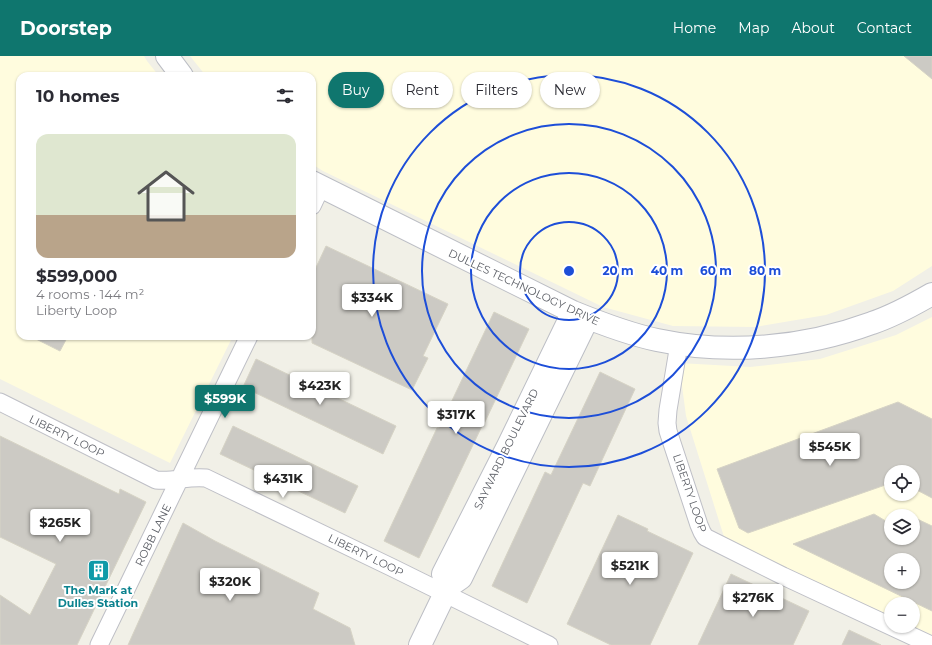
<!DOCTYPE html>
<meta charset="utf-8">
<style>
:root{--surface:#fff;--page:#f7f7f7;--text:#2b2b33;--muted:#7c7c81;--accent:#0f766e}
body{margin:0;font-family:Montserrat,sans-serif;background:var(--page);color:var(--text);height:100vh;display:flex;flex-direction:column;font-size:15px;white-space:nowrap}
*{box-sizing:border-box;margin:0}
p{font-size:13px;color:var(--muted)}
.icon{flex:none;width:22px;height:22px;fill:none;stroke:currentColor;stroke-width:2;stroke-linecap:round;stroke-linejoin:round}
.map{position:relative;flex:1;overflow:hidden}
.side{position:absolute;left:16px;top:16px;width:300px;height:268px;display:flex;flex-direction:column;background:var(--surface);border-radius:12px;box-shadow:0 1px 3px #0004}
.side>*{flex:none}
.hud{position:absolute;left:328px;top:16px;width:380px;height:36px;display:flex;gap:8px}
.fabs{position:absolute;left:884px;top:409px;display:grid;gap:8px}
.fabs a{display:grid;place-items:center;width:36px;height:36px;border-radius:50%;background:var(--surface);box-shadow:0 1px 3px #0004;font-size:20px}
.price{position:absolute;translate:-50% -34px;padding:0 9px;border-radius:4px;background:#fff;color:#222;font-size:13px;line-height:26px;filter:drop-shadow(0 1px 2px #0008)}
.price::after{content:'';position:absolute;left:50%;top:24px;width:12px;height:9px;margin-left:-6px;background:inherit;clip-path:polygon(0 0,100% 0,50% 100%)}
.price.on{background:var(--accent);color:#fff}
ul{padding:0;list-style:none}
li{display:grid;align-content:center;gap:8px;height:212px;padding:0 20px}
li span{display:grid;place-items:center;height:124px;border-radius:12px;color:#555}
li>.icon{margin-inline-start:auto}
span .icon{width:72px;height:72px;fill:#fffc;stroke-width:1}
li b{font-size:17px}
h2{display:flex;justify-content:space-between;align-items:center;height:48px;padding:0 20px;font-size:17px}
.chip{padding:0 14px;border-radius:18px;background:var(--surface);box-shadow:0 1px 3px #0004;font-size:14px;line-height:36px}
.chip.on{background:var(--accent);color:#fff}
header{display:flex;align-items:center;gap:24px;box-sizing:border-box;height:56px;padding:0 20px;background:var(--accent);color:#fff}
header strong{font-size:19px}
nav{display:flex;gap:22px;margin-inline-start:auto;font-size:14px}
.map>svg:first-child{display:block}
.commercial{fill:#fffcde;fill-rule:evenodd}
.building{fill:#cccac4;stroke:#d6d3c5;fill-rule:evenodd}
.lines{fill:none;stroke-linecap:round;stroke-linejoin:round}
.street-casing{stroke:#bebfc6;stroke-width:19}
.secondary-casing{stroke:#bcbec5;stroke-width:24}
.street{stroke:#fff;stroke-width:17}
.secondary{stroke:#fff;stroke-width:22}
.ring{fill:none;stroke:#1d4ed8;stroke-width:2}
.labels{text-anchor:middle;stroke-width:4;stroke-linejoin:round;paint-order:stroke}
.street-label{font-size:11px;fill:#5e6168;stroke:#fff}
.culture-label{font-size:11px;font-weight:bold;fill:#0d838f;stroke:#fff}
.centre{fill:#1d4ed8;stroke:#fff;stroke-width:2}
.ring-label{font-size:12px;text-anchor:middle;font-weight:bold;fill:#1d4ed8;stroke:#fff;stroke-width:4;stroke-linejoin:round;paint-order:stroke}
</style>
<header>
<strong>Doorstep</strong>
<nav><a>Home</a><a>Map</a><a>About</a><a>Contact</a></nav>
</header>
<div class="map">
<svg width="932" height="589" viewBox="0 0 932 589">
<rect width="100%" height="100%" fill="#f1f0e7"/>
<!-- commercial -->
<path class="commercial" d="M0 0H144L147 5 159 20H20V280H233L170 407 0 323Z
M190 0H932V210L893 235 826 259 755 271 673 270 603 251 323 115 312 108V20H206Z
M932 261V579L913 570V548H891V560L725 484 686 360 679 307 750 311 820 303 896 279ZM891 416H913V438H891ZM891 460H913V482H891ZM891 504H913V526H891Z"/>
<!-- building -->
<path class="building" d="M904 0H932V23Z
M326 190 448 248 423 300 428 302 412 334 312 287V220Z
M494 256 529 273 483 370H482L419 502 384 485 437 372H439Z
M30 280H68L60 295Z
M256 303 396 370 383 398 243 331Z
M600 316 635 333 590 430 583 427 527 547 492 530 545 416 551 419Z
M898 346 932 363V442L913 432V416H891V427L748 477 739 472 717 413Z
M233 370 358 430 345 457 220 398Z
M0 380 119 438 120 433 146 446 77 589H0V539L30 559 56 508 0 481Z
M874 458 889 467 891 462V482H913V461L932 470V555L793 488ZM891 504H913V526H891Z
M618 459 648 473 647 475 693 497 650 589H611L567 568Z
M183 467 215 485 319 537 313 553 350 572 355 589H128Z
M731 518 809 555 793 589H698Z
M849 574 881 589H842Z"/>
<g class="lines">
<defs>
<path id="street" d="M312 150 321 131
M679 288 668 354 667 367 668 375 699 469 702 476 705 481 783 520 931 589
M0 346 156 424C174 426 188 420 206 422L393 512 549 589
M99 589 249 280"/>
<path id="secondary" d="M167 0 182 20
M312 126 573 256C600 267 628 278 657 284 728 299 804 292 872 267 893 260 913 249 932 238
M448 531 443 518 508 390 573 256
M420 589 448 531 461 522 588 262"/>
</defs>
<!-- street casing -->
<use href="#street" class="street-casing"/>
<!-- secondary casing -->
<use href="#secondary" class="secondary-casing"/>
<!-- street -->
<use href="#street" class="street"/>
<!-- secondary -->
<use href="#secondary" class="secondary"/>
</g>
<!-- distance rings -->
<g class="ring">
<circle cx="569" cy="215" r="49"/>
<circle cx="569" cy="215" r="98"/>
<circle cx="569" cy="215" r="147"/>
<circle cx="569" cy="215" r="196"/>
</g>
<!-- icons -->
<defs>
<symbol id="building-square" viewBox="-11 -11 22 22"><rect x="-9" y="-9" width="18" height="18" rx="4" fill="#0f9aa8" stroke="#fff"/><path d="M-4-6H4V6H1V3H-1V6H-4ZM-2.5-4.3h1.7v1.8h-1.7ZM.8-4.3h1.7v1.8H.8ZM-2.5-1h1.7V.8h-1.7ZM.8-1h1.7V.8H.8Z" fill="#fff"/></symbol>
</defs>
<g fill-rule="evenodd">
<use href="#building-square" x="86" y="502" width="25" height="25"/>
</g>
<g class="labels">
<!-- street labels -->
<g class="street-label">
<text transform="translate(524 231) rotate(25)" y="4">DULLES TECHNOLOGY DRIVE</text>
<text transform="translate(67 380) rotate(26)" y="4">LIBERTY LOOP</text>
<text transform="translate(506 393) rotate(-64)" y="4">SAYWARD BOULEVARD</text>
<text transform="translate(690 437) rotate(71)" y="4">LIBERTY LOOP</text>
<text transform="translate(153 479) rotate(-64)" y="4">ROBB LANE</text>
<text transform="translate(366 499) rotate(26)" y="4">LIBERTY LOOP</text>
</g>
<!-- culture labels -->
<g class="culture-label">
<text x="98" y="538">The Mark at<tspan x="98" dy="13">Dulles Station</tspan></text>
</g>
</g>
<circle cx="569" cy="215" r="6" class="centre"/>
<g class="ring-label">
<text x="618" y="219">20 m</text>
<text x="667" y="219">40 m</text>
<text x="716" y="219">60 m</text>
<text x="765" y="219">80 m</text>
</g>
</svg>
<div class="fabs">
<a><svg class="icon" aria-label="locate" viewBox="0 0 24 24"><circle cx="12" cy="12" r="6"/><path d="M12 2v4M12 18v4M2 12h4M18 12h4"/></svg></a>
<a><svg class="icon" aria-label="layers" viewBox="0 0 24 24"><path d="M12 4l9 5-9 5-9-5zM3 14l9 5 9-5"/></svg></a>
<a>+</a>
<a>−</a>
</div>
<b class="price" style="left:372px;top:262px">$334K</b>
<b class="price" style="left:320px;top:350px">$423K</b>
<b class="price on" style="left:225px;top:363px">$599K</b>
<b class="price" style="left:456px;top:379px">$317K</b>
<b class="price" style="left:830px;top:411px">$545K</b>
<b class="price" style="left:283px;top:443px">$431K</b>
<b class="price" style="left:60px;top:487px">$265K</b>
<b class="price" style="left:630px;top:530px">$521K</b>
<b class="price" style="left:230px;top:546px">$320K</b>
<b class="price" style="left:753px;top:562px">$276K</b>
<div class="hud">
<a class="chip on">Buy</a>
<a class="chip">Rent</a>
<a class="chip">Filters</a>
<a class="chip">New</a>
</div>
<section class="side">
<h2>10 homes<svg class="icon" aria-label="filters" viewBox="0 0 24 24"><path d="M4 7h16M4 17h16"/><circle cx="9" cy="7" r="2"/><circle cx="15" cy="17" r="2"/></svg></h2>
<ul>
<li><span style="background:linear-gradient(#dfe7d0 65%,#b9a48a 0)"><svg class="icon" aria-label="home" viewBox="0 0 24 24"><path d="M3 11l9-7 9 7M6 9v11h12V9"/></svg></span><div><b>$599,000</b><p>4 rooms · 144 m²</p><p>Liberty Loop</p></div></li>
</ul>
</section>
</div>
